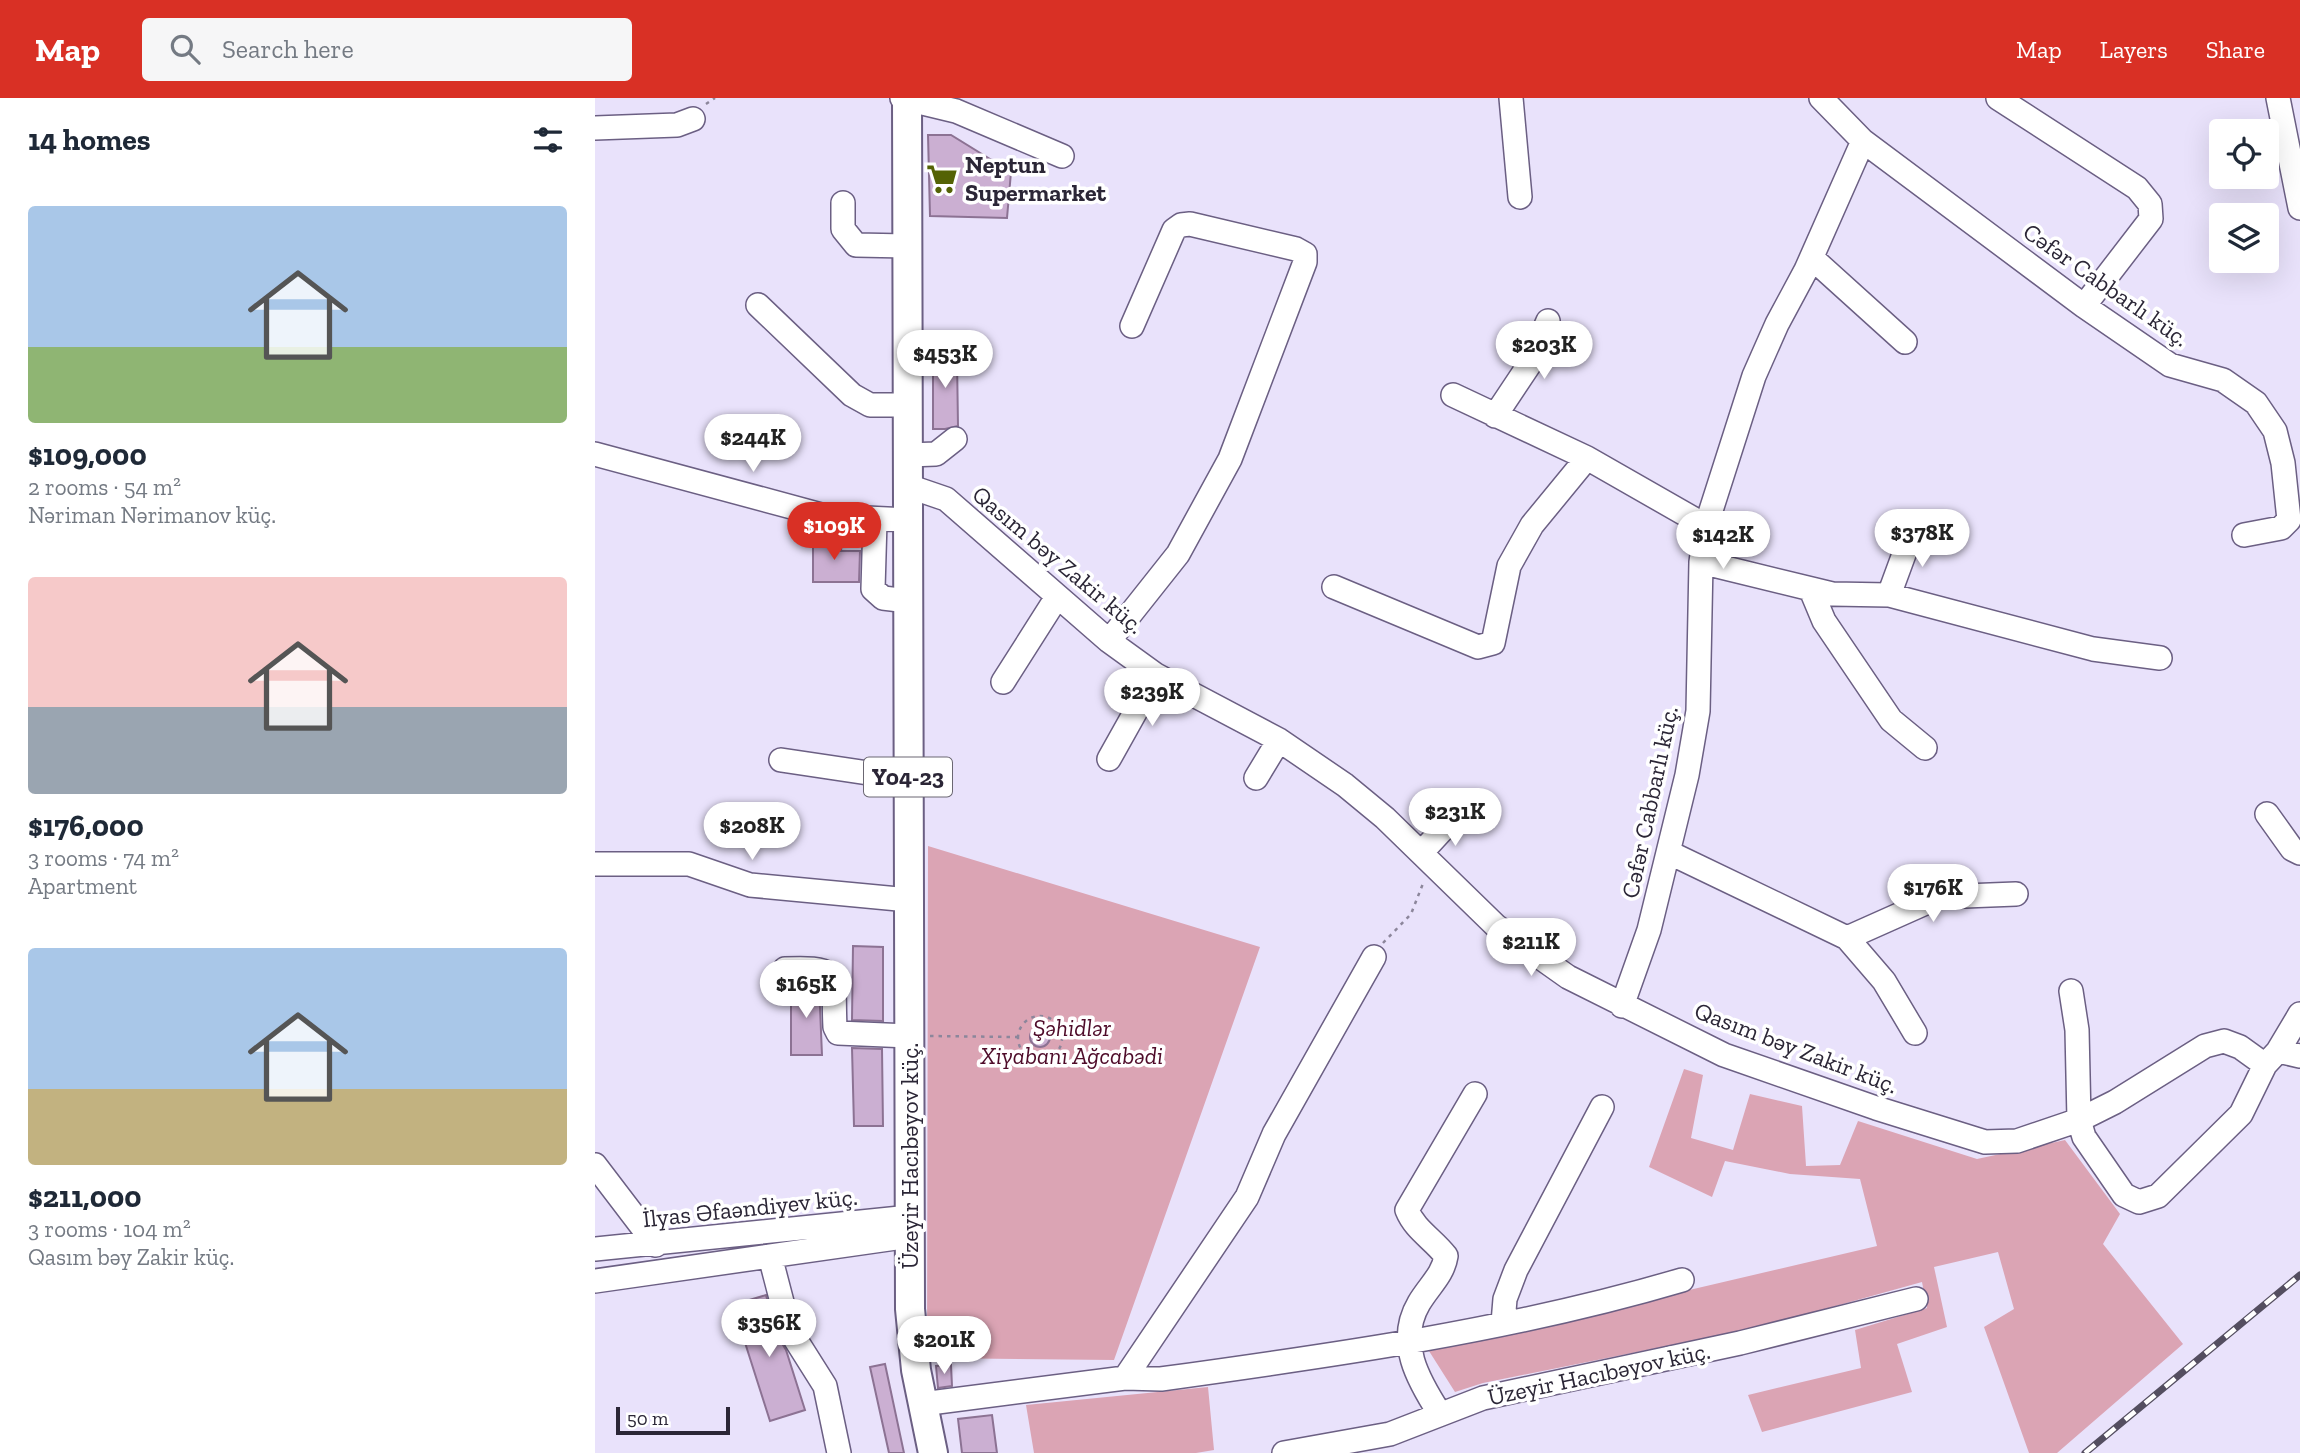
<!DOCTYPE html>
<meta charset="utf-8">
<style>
:root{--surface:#fff;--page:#f6f6f7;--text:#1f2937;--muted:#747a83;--accent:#d93025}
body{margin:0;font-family:"Zilla Slab",serif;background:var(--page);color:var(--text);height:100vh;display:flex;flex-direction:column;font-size:26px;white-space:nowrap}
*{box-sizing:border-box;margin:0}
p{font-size:23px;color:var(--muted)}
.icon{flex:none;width:38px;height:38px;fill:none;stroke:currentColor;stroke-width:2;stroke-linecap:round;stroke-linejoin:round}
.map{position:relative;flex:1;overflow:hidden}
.details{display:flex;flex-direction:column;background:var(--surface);width:595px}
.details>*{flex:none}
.controls{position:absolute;left:1614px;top:21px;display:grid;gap:14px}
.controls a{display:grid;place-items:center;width:70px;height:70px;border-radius:7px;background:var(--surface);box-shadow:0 7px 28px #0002;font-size:35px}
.scale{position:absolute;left:21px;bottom:18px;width:114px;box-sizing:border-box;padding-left:7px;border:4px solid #2b2636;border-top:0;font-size:19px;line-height:24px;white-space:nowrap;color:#2b2636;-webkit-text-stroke:5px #fff;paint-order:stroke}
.price{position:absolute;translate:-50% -60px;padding:0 16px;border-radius:24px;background:#fff;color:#222;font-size:23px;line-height:46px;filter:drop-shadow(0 2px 4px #0008)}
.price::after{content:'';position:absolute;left:50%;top:42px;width:21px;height:16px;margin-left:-10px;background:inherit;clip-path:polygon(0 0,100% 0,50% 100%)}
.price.on{background:var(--accent);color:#fff}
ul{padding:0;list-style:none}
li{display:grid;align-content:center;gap:14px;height:371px;padding:0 28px}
li span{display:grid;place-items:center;height:217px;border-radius:7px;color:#555}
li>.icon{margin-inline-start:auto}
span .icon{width:126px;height:126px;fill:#fffc;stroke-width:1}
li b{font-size:30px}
h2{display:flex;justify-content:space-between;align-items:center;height:84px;padding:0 28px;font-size:30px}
header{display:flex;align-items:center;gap:42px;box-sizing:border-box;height:98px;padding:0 35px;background:var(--accent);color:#fff}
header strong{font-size:33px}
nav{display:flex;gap:38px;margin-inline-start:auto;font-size:24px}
.search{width:490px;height:63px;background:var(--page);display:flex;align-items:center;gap:18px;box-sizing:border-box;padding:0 24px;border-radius:7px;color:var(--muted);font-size:26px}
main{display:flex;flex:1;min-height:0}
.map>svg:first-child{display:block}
.green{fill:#dba4b4}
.building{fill:#cbafd2;stroke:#8c7293;stroke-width:2}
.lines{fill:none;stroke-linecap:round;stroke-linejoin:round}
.minor-casing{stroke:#6b5f83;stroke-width:26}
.major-casing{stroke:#6b5f83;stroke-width:32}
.path{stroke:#8c869b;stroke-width:2.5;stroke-dasharray:3.5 5;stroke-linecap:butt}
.minor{stroke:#fff;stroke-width:23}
.major{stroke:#fff;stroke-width:28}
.rail-casing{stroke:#544e60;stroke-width:7}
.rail{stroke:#fff;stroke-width:4.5;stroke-dasharray:13;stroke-linecap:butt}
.labels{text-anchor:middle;stroke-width:7;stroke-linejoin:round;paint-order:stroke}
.shield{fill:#fff;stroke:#6b6772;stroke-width:2}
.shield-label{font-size:23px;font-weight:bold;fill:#2b2636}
.poi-label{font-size:24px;font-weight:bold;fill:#2b2636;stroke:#fff;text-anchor:start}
.street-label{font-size:24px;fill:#2b2636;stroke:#fff}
.park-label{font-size:24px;font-style:italic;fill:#4e0b29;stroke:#fff}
</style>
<header>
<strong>Map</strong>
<div class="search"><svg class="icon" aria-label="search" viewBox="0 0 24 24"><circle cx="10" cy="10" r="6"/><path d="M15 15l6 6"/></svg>Search here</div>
<nav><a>Map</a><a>Layers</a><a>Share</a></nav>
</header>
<main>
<section class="details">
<h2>14 homes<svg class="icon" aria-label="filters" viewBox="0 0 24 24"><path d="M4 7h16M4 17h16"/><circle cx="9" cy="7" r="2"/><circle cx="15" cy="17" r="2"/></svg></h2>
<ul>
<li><span style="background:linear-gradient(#a9c7e8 65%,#8fb573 0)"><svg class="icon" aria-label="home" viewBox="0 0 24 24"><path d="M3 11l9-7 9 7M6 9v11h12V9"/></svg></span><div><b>$109,000</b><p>2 rooms · 54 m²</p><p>Nəriman Nərimanov küç.</p></div></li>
<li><span style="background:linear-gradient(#f6c9c9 60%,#9aa5b1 0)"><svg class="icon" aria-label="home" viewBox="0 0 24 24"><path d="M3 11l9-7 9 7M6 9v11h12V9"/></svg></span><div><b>$176,000</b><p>3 rooms · 74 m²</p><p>Apartment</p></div></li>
<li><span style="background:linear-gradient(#a9c7e8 65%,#c2b280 0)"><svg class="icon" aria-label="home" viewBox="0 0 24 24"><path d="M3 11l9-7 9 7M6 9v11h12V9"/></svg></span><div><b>$211,000</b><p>3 rooms · 104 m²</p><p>Qasım bəy Zakir küç.</p></div></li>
</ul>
</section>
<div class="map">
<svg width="1705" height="1355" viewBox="0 0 1705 1355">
<rect width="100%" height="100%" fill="#e9e2fb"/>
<!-- green -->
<path class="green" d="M333 748 665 849 519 1262 332 1260Z
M1089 971 1108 977 1096 1040 1138 1052 1155 996 1207 1008 1211 1068 1245 1067 1263 1023 1382 1061 1470 1042 1525 1116 1508 1146 1588 1246 1462 1355H1434L1389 1229 1419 1211 1403 1154 1339 1169 1352 1229 1302 1246 1317 1294 1167 1334 1153 1297 1266 1270 1260 1232 1332 1210 1327 1184 1161 1230 888 1285 860 1294 834 1253 1282 1148 1265 1081 1195 1076 1130 1063 1117 1099 1054 1069Z
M613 1289 619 1352 601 1355H439L431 1307Z"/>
<!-- building -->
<path class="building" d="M333 37H356L416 74 412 120 335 118Z
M338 248H352V261H362L363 328 350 331H338Z
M218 439 247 440 246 453H265L264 484H218Z
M258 848 288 849V923L257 922Z
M196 885 224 887 227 957H196Z
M435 939a10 10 0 1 1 20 0a10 10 0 1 1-20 0Z
M257 950 287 951 288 1028H259Z
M171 1197 181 1235 191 1252 210 1312 175 1323 138 1207Z
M290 1266 309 1355H294L275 1269Z
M356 1267 357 1288 343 1290 341 1268Z
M397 1317 402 1355H367L363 1321Z"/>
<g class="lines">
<defs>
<path id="minor" d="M307 0 361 13 467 58
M916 0 925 99
M1226 0 1268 43 1489 208 1575 267 1628 282 1661 305 1680 333 1688 365 1694 422 1686 430 1649 437
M1403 0 1542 90 1555 106 1556 121 1489 208
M1683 0 1705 110
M0 30 82 27 98 21
M248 105V131L261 147 312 148
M1217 160 1310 244
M163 207 257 297 275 307H313
M858 297 992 360 1111 428
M900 318 934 267 953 223
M0 356 230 418 313 422
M313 357 341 356 360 341
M313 388 351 401 514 543 561 577 684 642 750 687 790 720 901 828 973 879 1129 957 1281 1010 1390 1044 1422 1043 1484 1022 1520 1004 1610 948 1629 943 1645 949 1670 967
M280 423 278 491 288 500 313 503
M1106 464 1237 496 1294 497 1498 551 1565 560
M739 489 883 549 898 545 914 468 937 427 992 360
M1216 492 1229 523 1296 622 1330 650
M1294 497 1319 429
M514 543 583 456 635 361 710 164V156L701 151 595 126 586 127 579 132 537 228
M408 584 462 499
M514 661 561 577
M186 662 313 681
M661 680 684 642
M1672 716 1697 751 1705 755
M826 755 862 716
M1075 755 1252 840 1289 883 1320 935
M0 766H94L155 787 314 802
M1252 840 1344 799 1421 796
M190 871C249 869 237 875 240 929L243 935 314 938
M1476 893 1482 932 1484 1022 1489 1039 1529 1097 1544 1104 1563 1098 1646 1016 1670 967 1683 953 1705 916
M1027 908 1054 832 1092 677 1103 613 1106 464 1111 428 1159 278 1182 226 1211 172 1268 43
M1683 953 1705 958
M0 1067 61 1147
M0 1151 315 1119
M175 1158 194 1231 230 1288 244 1355
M0 1183 315 1138
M908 1225 910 1201 921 1172 1007 1009
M530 1280 652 1099 679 1036 779 859
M327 1306 530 1280 566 1281C741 1257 918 1232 1087 1182
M845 1316C823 1282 801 1244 824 1205 834 1188 848 1177 851 1158 838 1141 820 1132 812 1112L880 996
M689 1355 795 1336 888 1300 1145 1245 1321 1201"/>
<path id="major" d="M312 0 315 1211 321 1272 338 1355"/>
</defs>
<!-- minor casing -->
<use href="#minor" class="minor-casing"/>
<!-- major casing -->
<use href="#major" class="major-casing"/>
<!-- path -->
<path class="path" d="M111 6 120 0
M788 845 816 816 829 783
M423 940a22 22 0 1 1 44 0a22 22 0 1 1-44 0Z
M335 938 422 939"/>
<!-- minor -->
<use href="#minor" class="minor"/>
<!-- major -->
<use href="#major" class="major"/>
<defs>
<path id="rail" d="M1490 1355 1705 1177"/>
</defs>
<!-- rail casing -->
<use href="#rail" class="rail-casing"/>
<!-- rail -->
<use href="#rail" class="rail"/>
</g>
<!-- icons -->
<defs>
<symbol id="supermarket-bare" viewBox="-9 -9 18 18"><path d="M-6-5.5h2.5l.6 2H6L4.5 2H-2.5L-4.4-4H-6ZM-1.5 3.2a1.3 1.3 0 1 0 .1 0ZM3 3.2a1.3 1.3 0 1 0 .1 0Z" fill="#546205" stroke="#fff" stroke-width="2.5" paint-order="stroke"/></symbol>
</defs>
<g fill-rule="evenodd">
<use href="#supermarket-bare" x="325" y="59" width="44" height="44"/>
</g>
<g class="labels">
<!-- shield labels -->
<rect class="shield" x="269" y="659.5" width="88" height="39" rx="5"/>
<g class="shield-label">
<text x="313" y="687">Y04-23</text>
</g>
<!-- poi labels -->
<g class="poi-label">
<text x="370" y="75">Neptun<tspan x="370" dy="28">Supermarket</tspan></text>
</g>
<!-- street labels -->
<g class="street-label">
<text transform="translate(1511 187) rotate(35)" y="8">Cəfər Cabbarlı küç.</text>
<text transform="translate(463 462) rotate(40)" y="8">Qasım bəy Zakir küç.</text>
<text transform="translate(1055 704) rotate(-78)" y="8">Cəfər Cabbarlı küç.</text>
<text transform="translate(1201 950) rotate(21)" y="8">Qasım bəy Zakir küç.</text>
<text transform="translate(315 1058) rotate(-90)" y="8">Üzeyir Hacıbəyov küç.</text>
<text transform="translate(155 1110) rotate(-6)" y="8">İlyas Əfaəndiyev küç.</text>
<text transform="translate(1004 1276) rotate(-12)" y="8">Üzeyir Hacıbəyov küç.</text>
</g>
<!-- park labels -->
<g class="park-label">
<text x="477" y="938">Şəhidlər<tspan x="477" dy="28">Xiyabanı Ağcabədi</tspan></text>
</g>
</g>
</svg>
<div class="controls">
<a><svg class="icon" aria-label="locate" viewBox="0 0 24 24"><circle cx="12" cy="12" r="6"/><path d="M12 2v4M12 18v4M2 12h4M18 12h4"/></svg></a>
<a><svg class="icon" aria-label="layers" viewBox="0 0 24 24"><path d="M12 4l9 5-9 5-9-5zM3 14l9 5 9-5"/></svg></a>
</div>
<div class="scale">50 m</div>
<b class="price" style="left:949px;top:283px">$203K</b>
<b class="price" style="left:350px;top:292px">$453K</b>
<b class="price" style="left:158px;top:376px">$244K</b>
<b class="price on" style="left:239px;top:464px">$109K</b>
<b class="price" style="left:1327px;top:471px">$378K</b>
<b class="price" style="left:1128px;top:473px">$142K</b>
<b class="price" style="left:557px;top:630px">$239K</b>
<b class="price" style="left:860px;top:750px">$231K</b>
<b class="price" style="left:157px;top:764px">$208K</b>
<b class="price" style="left:1338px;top:826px">$176K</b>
<b class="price" style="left:936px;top:880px">$211K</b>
<b class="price" style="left:211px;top:922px">$165K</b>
<b class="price" style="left:174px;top:1261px">$356K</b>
<b class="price" style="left:349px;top:1278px">$201K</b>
</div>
</main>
